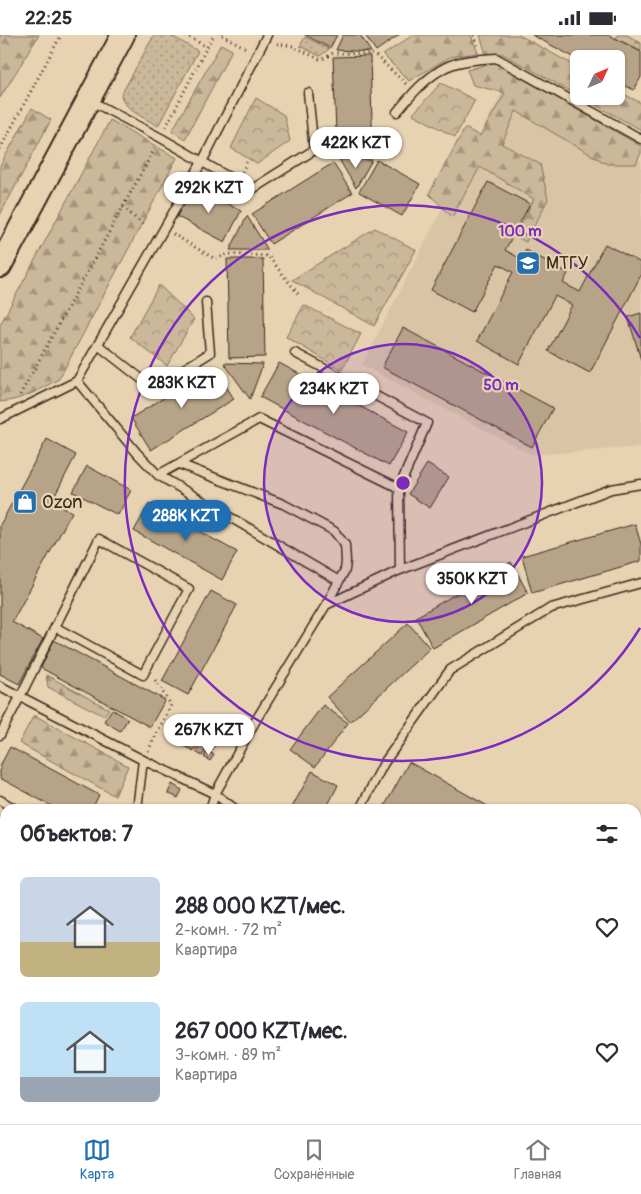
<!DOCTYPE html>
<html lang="ru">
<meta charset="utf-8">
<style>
:root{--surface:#fff;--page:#f7f7f7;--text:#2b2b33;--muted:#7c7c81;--line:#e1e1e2;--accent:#1f6fb2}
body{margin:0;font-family:Pangolin,sans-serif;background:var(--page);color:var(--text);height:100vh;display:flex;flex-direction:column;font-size:19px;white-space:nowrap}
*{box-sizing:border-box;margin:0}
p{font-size:16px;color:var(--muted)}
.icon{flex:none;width:28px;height:28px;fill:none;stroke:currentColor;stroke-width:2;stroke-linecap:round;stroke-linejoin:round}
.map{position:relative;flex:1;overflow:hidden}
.details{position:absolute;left:0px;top:769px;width:641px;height:321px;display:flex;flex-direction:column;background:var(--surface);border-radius:15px 15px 0 0;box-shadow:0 1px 4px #0004}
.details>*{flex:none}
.needle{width:32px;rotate:46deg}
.fabs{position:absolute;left:570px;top:15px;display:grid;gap:10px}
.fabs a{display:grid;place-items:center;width:55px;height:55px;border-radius:8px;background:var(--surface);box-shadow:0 1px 4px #0004;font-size:25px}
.price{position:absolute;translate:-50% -42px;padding:0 11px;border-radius:18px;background:#fff;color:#222;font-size:16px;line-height:32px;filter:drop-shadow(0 1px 2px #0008)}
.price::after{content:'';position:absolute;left:50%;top:30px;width:15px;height:11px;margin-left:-8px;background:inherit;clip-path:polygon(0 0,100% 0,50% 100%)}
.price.on{background:var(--accent);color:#fff}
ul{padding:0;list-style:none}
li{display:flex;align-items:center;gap:15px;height:125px;padding:0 20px}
li span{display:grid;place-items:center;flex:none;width:140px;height:100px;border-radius:8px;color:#555}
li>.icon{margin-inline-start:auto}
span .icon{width:60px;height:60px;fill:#fffc;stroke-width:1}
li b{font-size:21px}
h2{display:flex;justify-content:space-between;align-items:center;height:60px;padding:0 20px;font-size:21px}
.status{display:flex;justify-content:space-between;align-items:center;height:35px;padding:0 25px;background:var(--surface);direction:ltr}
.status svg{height:14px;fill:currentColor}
.tabs{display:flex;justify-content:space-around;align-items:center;height:70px;border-top:1px solid var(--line);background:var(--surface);font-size:14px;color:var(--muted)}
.tabs a{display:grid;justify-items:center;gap:2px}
.tabs .on{color:var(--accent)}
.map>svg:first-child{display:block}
.built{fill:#d9c5a5}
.grass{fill:url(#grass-dots);stroke:#83705c}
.forest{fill:url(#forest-firs);stroke:#83705c}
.park{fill:url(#park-crowns);stroke:#83705c}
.building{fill:#b7a488;stroke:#3b2a1e}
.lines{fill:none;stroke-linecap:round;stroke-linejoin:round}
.service-casing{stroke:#3b2a1e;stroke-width:11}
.secondary-casing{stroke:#3b2a1e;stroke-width:26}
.path{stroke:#3b2a1e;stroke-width:3;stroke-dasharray:1 4;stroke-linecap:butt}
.service{stroke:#e7d3b2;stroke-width:8}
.secondary{stroke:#e7d3b2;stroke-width:22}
.ring{fill:none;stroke:#7b2cbf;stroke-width:2.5}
.labels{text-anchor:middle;stroke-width:4.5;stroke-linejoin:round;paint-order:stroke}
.poi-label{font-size:18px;fill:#3b2a1e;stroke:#e7d3b2;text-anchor:start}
.centre{fill:#7b2cbf;stroke:#e7d3b2;stroke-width:2.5}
.ring-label{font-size:15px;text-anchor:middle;font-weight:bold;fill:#7b2cbf;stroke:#e7d3b2;stroke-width:4.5;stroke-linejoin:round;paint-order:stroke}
</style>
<div class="status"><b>22:25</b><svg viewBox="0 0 49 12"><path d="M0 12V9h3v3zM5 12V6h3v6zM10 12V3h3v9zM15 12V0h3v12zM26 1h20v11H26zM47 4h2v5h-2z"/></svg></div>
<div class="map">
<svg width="641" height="1089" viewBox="0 0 641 1089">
<defs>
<pattern id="grass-dots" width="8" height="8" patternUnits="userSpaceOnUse" patternTransform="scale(1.25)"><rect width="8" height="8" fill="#cbb79a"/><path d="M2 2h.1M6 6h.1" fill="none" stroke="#a6957d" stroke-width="1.8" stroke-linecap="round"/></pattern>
<pattern id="forest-firs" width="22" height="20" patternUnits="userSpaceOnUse" patternTransform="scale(1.25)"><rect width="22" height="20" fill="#cbb79a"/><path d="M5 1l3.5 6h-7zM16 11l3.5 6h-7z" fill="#a6957d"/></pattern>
<pattern id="park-crowns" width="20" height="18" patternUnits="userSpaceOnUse" patternTransform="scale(1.25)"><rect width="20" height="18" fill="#cbb79a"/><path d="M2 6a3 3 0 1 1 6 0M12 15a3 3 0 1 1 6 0" fill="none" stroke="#a6957d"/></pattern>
</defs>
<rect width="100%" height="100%" fill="#e7d3b2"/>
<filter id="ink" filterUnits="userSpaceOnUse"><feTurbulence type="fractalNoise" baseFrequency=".02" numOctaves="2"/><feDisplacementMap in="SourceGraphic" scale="10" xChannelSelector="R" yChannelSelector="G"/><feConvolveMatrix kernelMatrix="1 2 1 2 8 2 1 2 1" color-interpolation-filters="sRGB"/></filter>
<g filter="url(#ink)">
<!-- built -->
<path class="built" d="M506 49 641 126V412L532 420 362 330Z"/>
<!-- grass -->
<path class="grass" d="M154 0H170L198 16 158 91C145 83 125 76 121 60Z
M305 2 329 14 320 21 300 11Z"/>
<!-- forest -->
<path class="forest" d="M0 0H39L0 63Z
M413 0H471L478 18 450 22 409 46 383 20Z
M480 0H519L579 33V61L503 19H486Z
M618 0H627L641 8V16L616 3Z
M221 9 232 15 185 104 172 96Z
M494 27 641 111V118L636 129H607L516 76 502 109 540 129 548 164 526 207 515 201 534 164 480 132 452 182 429 159 465 93 480 101 505 58 473 50 467 35Z
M616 55 641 68V95L579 61H616Z
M32 73 51 85 0 180V131Z
M110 85 177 123 59 344C38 355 24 365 0 367V290Z
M46 640 109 674 104 681 48 652Z
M34 680 128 731 115 761 19 708Z"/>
<!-- park -->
<path class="park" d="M441 48 475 65 455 102 413 79Z
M256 63 284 80 290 106 257 129 231 113Z
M375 193 416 215 374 291 292 245Z
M159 250 194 284 167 331 130 302Z
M304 270 361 299 342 335 286 302Z
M0 781 5 784V863L0 861Z"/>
<!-- building -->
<path class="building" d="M305 0H337L330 13Z
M343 0H360L371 17 336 15Z
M365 0H399L376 16Z
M532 0H609L641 17V42L634 55 616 46V24H579V25Z
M370 21 373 120 337 121 333 22Z
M339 124 372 125 356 153 343 131Z
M377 125 420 149 402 181 359 157Z
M333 128 352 158 271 209 252 179Z
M488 147 530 169 505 215 521 224 526 215 568 238 563 248 580 257 605 209 641 228V240L590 338 548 316 572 270 555 261 519 329 477 306 513 237 498 229 472 277 431 255Z
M193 151 241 176 225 207 176 181Z
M247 181 268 215H230Z
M227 224H263L265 322 229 323Z
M641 278V325L628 282Z
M403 293 553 373 532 412 382 332Z
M224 328 263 329 250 364Z
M279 328 408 397 389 431 260 362Z
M214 332 234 364 151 415 131 383Z
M47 404 76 420 52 466 72 477 12 587 43 604 19 649 0 639V490Z
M427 429 449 442 430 473 408 459Z
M87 431 131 455 118 480 73 457Z
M149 469 237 517 222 545 134 496Z
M635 489 641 509V526L532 558 522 521Z
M511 527 528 558 433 613 416 582Z
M211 556 237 570 188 660 162 646Z
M408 588 430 613 350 687 327 662Z
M54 605 165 665 150 692 41 633Z
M323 670 348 688 315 732 290 714Z
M112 674 128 684 120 696 104 686Z
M185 682 206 693 194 716 173 705Z
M208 694 220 700 212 715 207 712 202 721 196 717Z
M10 712 99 760 92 774H57L0 743V731Z
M207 716 214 720 210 726 204 722Z
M409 727 493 774H383Z
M312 736 338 750 326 774H291Z
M172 749 182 755 178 763 168 758Z
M0 893 5 896V934L3 937 0 935Z
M46 1085H117V1089H44Z
M167 1085H200L201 1089H167Z
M456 1085H471L469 1089H464Z"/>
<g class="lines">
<defs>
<path id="service" d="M267 0 202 127 77 346 137 418 158 440 339 546 326 570
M91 66 161 103 251 155 314 115 308 58
M397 77C411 60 426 42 446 32 460 25 481 24 496 23L641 104
M98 310 153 353 210 318 206 267
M0 384 77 346
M179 429 283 469 334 496 345 510 346 526 345 535 339 546
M158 440 259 384 399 453 427 388 295 318
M399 453 400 535
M0 651 143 725 215 759 235 774
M0 700 20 662 99 504 189 554 143 640 55 592
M0 765 15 774
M137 774 143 725
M210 774 215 759 256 685 326 570 400 535 611 454 641 449
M360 774 384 728 450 635 551 573 641 548
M0 877 5 879
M636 921 641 912
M636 948 641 950
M17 1085 18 1089
M144 1085V1089
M227 1085 228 1089
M414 1085 422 1089
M521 1089 523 1085"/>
<path id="secondary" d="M0 231 123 0"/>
</defs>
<!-- service casing -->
<use href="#service" class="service-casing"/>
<!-- secondary casing -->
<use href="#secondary" class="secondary-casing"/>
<!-- path -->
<path class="path" d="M185 0 207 12
M222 0 246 13
M474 0 479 14
M277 9 293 11 321 25 333 18 374 19 406 49
M166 92 207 12 214 0
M0 114 61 0
M242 137 248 124
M220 160 225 152
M123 172 142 189
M173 199 215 224 229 219 268 221 299 260
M20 360 155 113
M148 716 171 670 155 645
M0 1051 5 1052"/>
<!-- service -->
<use href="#service" class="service"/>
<!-- secondary -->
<use href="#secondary" class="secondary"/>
</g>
</g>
<!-- distance rings -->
<circle cx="403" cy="448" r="139" fill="#7b2cbf" fill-opacity=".12"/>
<g class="ring">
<circle cx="403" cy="448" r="139"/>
<path d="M640 593A278 278 0 1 1 640 303"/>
</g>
<!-- icons -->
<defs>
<symbol id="university-square" viewBox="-11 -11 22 22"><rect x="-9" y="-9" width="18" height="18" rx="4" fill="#1f6fb2" stroke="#e7d3b2"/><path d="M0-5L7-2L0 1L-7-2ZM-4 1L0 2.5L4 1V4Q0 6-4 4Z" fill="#fff"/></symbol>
<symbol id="shop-square" viewBox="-11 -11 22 22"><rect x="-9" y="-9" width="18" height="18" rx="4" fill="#1f6fb2" stroke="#e7d3b2"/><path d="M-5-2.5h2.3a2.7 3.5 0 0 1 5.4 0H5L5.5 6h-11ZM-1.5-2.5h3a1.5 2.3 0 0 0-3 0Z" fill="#fff"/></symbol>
</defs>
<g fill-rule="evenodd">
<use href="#university-square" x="514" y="214" width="28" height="28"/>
<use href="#shop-square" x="11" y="453" width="28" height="28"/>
</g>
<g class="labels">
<!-- poi labels -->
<g class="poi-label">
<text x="546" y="234">МТГУ</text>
<text x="42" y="473">Ozon</text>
</g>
</g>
<circle cx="403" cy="448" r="8" class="centre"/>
<g class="ring-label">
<text x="520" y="201">100 m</text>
<text x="501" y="355">50 m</text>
</g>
</svg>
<div class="fabs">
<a><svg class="needle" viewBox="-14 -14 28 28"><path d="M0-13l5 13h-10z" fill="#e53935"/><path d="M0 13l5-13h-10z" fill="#7c7c81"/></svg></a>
</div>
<b class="price" style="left:356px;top:134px">422K KZT</b>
<b class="price" style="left:209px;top:179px">292K KZT</b>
<b class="price" style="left:182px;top:374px">283K KZT</b>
<b class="price" style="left:334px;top:380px">234K KZT</b>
<b class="price on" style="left:186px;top:507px">288K KZT</b>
<b class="price" style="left:472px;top:570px">350K KZT</b>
<b class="price" style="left:209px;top:721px">267K KZT</b>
<section class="details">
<h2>Объектов: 7<svg class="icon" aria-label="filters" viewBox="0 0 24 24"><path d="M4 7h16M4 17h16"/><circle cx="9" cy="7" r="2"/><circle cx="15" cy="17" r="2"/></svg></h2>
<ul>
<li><span style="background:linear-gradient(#c9d6e8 65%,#c2b280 0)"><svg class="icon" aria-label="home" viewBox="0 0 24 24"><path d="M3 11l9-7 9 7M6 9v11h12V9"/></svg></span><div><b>288 000 KZT/мес.</b><p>2-комн. · 72 m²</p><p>Квартира</p></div><svg class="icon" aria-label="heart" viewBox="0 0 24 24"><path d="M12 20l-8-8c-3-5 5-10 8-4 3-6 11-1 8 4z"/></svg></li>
<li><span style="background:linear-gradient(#bfe0f5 75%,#9aa5b1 0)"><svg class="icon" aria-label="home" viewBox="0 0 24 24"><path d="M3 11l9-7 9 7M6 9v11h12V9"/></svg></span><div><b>267 000 KZT/мес.</b><p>3-комн. · 89 m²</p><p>Квартира</p></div><svg class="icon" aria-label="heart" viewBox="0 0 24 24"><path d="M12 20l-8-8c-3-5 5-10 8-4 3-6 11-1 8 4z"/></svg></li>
</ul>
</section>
</div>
<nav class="tabs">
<a class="on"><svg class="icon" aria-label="map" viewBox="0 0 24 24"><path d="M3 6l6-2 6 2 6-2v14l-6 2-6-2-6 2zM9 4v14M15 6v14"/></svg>Карта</a>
<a><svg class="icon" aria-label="saved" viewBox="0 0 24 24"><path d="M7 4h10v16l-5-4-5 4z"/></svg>Сохранённые</a>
<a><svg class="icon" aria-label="home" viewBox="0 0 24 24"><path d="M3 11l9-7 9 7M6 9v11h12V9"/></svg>Главная</a>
</nav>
